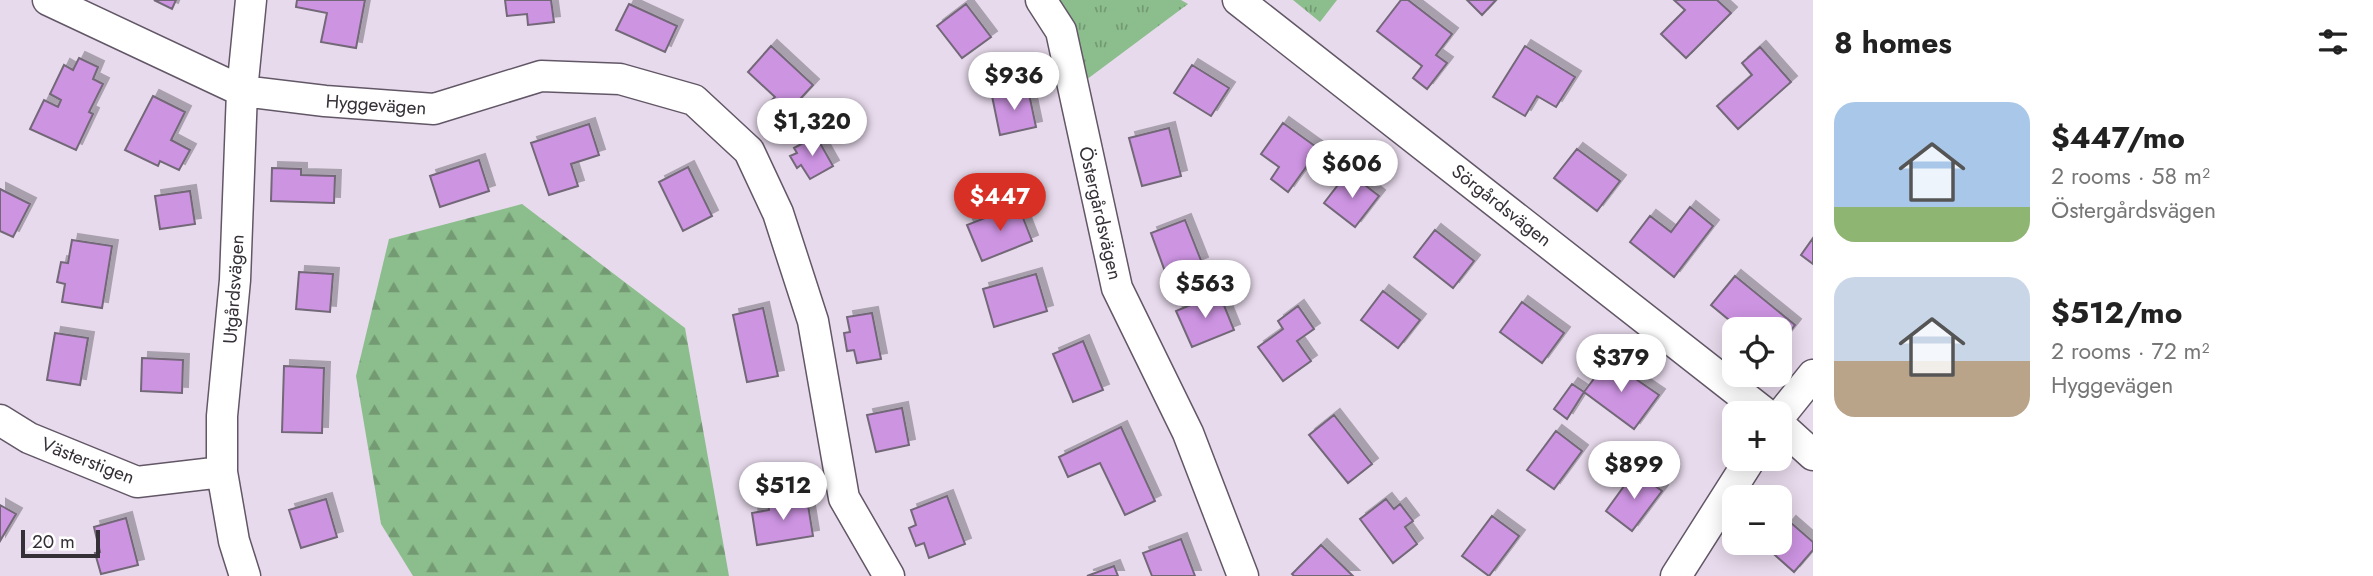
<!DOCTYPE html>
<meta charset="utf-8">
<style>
:root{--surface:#fff;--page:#f6f6f6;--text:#222;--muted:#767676;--accent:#d93025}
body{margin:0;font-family:Jost,sans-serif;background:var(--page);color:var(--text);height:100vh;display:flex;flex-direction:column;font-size:26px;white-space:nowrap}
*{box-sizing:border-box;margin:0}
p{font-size:23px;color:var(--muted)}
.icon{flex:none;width:38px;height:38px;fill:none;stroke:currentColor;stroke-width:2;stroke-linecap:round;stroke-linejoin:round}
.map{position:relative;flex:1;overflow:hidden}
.panel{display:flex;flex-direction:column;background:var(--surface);width:560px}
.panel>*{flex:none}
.tools{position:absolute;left:1722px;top:317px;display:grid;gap:14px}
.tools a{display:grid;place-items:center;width:70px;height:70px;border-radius:14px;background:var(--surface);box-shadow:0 4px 18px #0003;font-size:35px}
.scale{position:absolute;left:21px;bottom:18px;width:79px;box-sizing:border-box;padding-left:7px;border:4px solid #353037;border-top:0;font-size:19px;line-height:24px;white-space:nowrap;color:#353037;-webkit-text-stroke:5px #fff;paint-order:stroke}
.price{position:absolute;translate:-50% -60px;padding:0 16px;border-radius:24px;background:#fff;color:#222;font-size:23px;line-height:46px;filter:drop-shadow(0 2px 4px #0008)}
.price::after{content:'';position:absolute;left:50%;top:42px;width:21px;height:16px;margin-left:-10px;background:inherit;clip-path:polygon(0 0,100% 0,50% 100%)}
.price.on{background:var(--accent);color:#fff}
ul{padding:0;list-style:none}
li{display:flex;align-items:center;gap:21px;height:175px;padding:0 21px}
li span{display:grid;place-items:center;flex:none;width:196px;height:140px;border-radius:21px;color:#555}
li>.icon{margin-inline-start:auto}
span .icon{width:84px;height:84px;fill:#fffc;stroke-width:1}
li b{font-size:30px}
h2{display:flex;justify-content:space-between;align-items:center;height:84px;padding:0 21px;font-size:30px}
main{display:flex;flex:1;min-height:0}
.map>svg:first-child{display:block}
.grass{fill:url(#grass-tufts)}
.forest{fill:url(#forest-firs)}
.building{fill:#cd94e2;stroke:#736878;stroke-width:2;filter:url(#shadow)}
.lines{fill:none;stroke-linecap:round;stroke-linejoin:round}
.minor-casing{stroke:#625766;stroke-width:33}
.minor{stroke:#fff;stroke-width:30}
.labels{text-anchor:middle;stroke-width:7;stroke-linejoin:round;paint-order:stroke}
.street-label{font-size:19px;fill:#353037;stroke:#fff}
</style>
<main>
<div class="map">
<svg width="1813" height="576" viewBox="0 0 1813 576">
<defs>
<pattern id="grass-tufts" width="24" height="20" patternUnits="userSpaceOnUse" patternTransform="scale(1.75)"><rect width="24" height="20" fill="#8cbd8c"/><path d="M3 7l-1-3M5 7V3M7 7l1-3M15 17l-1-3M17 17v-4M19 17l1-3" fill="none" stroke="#739a73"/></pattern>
<pattern id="forest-firs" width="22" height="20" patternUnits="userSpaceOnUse" patternTransform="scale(1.75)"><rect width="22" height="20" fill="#8cbd8c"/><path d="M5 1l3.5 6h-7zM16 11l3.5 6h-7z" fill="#739a73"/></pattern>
<filter id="shadow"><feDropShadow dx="6" dy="-6" stdDeviation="0" flood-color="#0004"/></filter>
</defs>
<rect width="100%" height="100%" fill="#e7daec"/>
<!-- grass -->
<path class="grass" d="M1055 0H1181L1188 4 1086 80Z
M1293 0H1337L1320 22Z"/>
<!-- forest -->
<path class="forest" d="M522 204 685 328 729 576H413L381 524 356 376 389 239Z"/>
<!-- building -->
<path class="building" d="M154 0H176L172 9Z
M297 0H365L356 48 321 42 327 13 296 7Z
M505 0H551L554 22 528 25 527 14 507 16Z
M1401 0H1408L1452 34 1436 55 1447 63 1427 89 1413 78 1422 66 1377 31Z
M1467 0H1496L1482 15Z
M1674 0H1717L1731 13 1686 58 1661 34 1685 10Z
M629 4 677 26 665 52 616 30Z
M966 4 991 37 962 58 937 26Z
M771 46 813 85 778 123 763 109 775 97 748 72Z
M1525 46 1575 77 1556 107 1537 96 1525 116 1493 97Z
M1760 47 1791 82 1738 129 1717 106 1752 75 1742 63Z
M79 58 98 67 93 79 103 84 89 112 93 114 76 150 30 129 44 100 58 107 61 100 50 94 64 65 73 70Z
M1192 65 1229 88 1211 116 1174 93Z
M1028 89 1036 127 1000 135 992 96Z
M153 96 185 112 171 140 190 150 179 170 160 161 158 166 125 150Z
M1283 123 1319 149 1288 192 1271 179 1279 167 1261 154Z
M589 124 599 155 571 164 578 186 549 195 531 143Z
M1169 128 1181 176 1142 186 1129 138Z
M816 136 833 166 810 179 801 165 797 168 790 156 797 153 794 148Z
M1577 149 1620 181 1597 211 1554 178Z
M479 160 489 191 440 207 430 176Z
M688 167 712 216 683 231 659 182Z
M272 168 301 169V175L335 176 334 203 271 201Z
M1348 172 1379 196 1355 227 1324 203Z
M0 189 30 204 13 237 0 231Z
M190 191 195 224 160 229 155 196Z
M1018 205 1032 241 982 261 967 225Z
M1690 207 1713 226 1674 277 1630 242 1650 216 1671 232Z
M1185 220 1202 263 1167 277 1151 233Z
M1435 230 1474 261 1453 288 1414 257Z
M1813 238V264L1801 255Z
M72 240 112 246 102 308 62 302 65 284 57 282 61 262 68 263Z
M299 272 333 274 330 312 296 309Z
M1036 274 1047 311 994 327 983 289Z
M1735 276 1795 325 1780 344V329H1740L1711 305Z
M1383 291 1420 320 1398 348 1361 320Z
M1219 293 1234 330 1192 347 1176 311Z
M1522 302 1564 333 1542 363 1500 332Z
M1298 306 1314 329 1297 341 1311 361 1283 381 1258 347 1283 329 1278 321Z
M763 308 778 376 747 382 733 315Z
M872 313 881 359 857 363 854 350 847 351 844 333 850 332 847 317Z
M55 333 88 338 80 385 47 380Z
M1083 341 1103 390 1073 402 1053 354Z
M142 358 183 360 182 393 141 391Z
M1608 360 1659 395 1634 429 1584 392Z
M284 366 324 368 322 433 282 432Z
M1572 384 1584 392 1567 419 1554 409Z
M902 408 909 445 876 452 867 415Z
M1334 415 1372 464 1348 483 1309 435Z
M1121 427 1155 501 1125 515 1100 463 1068 477 1059 457Z
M1556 431 1582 451 1554 489 1527 470Z
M1635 471 1662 491 1632 531 1606 511Z
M947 496 965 544 929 558 924 543 916 546 909 528 916 525 911 510Z
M326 499 337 537 301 548 289 510Z
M807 499 813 536 757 545 752 513 769 510 768 504Z
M1386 499 1394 509 1400 504 1413 521 1405 527 1417 544 1393 563 1360 519Z
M0 505 16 514 0 541Z
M1492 516 1519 536 1489 576 1462 556Z
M126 518 138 565 101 574 95 553 100 552 94 527Z
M1790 522 1813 542V550L1794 572 1767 548 1772 542H1780V534Z
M1181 539 1195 576H1152L1143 553Z
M1321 545 1353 576H1294L1292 574Z
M1114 566 1118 576H1087Z"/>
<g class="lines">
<defs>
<path id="minor" d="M48 0 242 91 325 101 434 109 541 76 620 79 694 100 749 151 778 213 813 321 844 498 889 576
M1041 0 1061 31 1117 288 1188 433 1243 576
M1238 0 1765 413
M1780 416 1813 375
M0 420 29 438 137 482 222 472
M1780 425 1813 455
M245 576 234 541 222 472V416L235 280 242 91 251 0
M1676 576 1751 458"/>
</defs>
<!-- minor casing -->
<use href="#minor" class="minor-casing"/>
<!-- minor -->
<use href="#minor" class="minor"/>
</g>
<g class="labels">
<!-- street labels -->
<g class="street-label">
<text transform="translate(376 104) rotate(4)" y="7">Hyggevägen</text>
<text transform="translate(1502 205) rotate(38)" y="7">Sörgårdsvägen</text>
<text transform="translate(1101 213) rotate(77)" y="7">Östergårdsvägen</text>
<text transform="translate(233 289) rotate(-86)" y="7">Utgårdsvägen</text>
<text transform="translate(88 460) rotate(21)" y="7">Västerstigen</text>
</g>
</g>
</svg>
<div class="tools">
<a><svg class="icon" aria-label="locate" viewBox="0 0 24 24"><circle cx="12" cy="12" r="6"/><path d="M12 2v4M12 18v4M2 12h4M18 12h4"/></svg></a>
<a>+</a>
<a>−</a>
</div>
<div class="scale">20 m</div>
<b class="price" style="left:1014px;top:112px">$936</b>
<b class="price" style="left:812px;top:158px">$1,320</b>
<b class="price" style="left:1352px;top:200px">$606</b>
<b class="price on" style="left:1000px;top:233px">$447</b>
<b class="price" style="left:1205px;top:320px">$563</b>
<b class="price" style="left:1621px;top:394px">$379</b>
<b class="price" style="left:1634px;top:501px">$899</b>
<b class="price" style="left:783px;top:522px">$512</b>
</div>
<section class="panel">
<h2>8 homes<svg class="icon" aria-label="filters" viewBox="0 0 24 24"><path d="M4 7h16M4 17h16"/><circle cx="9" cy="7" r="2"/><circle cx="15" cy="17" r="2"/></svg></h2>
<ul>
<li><span style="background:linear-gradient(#a9c7e8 75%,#8fb573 0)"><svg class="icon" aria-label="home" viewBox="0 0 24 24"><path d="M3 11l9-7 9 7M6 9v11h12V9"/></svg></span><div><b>$447/mo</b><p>2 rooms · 58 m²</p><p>Östergårdsvägen</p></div></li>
<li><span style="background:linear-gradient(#c9d6e8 60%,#b9a48a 0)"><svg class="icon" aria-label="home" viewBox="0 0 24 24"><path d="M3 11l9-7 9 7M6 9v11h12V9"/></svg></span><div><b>$512/mo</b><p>2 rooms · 72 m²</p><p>Hyggevägen</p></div></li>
</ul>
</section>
</main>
